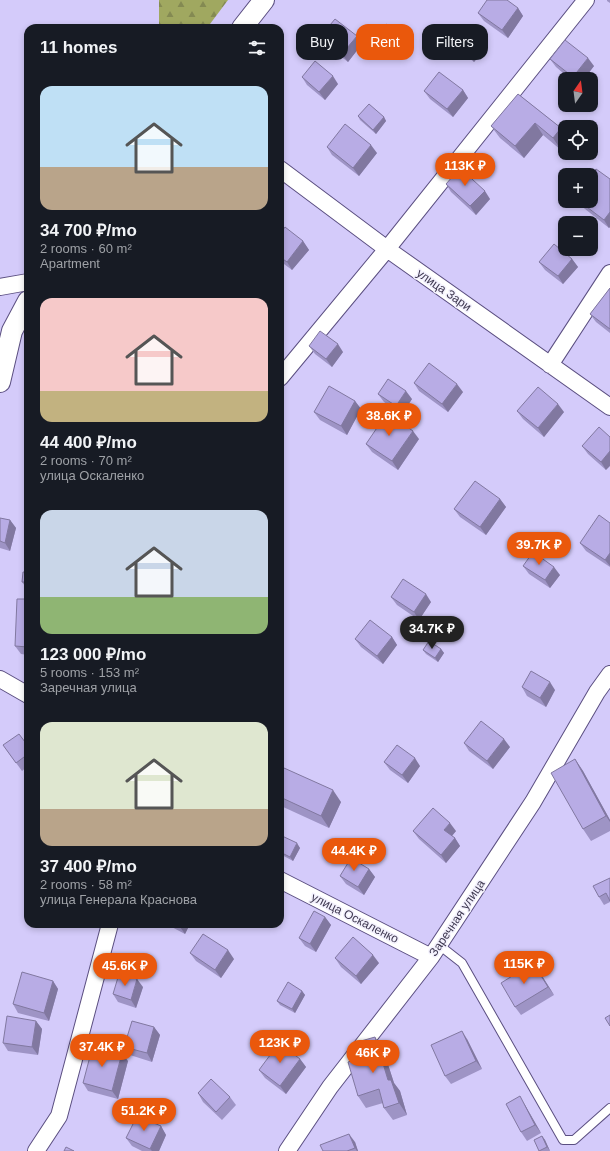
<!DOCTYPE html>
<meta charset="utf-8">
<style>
:root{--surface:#171b24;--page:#242831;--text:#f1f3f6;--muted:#9ea1a6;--accent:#ea580c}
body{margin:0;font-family:Arial,sans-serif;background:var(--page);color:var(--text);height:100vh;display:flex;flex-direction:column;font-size:15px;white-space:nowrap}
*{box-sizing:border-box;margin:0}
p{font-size:13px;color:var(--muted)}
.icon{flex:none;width:22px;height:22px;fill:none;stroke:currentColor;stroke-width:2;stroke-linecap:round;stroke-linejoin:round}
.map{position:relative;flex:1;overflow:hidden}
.details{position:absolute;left:24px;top:24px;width:260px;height:904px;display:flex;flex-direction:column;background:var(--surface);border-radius:12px;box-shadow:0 2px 6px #0003}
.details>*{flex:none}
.banner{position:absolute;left:296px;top:24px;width:254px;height:36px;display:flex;gap:8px}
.needle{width:26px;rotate:14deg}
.controls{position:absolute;left:558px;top:72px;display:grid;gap:8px}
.controls a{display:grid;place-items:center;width:40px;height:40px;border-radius:8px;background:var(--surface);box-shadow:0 2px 6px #0003;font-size:20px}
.price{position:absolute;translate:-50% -34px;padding:0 9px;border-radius:14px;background:var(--accent);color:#fff;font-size:13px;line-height:26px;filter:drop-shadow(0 1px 2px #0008)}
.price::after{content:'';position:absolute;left:50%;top:24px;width:12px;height:9px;margin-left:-6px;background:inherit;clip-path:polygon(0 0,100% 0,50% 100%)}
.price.active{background:#222;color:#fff}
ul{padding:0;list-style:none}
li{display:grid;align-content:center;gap:8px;height:212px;padding:0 16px}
li span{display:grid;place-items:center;height:124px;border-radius:12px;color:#555}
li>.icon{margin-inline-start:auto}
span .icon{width:72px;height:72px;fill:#fffc;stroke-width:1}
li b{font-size:17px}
h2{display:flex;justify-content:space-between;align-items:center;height:48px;padding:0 16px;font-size:17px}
.chip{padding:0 14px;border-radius:12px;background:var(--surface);box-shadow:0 2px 6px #0003;font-size:14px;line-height:36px}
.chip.active{background:var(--accent);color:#fff}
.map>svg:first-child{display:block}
.forest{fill:url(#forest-firs)}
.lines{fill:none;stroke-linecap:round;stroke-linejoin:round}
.service-casing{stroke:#5b4f81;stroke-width:10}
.minor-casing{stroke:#5b4f81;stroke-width:18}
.tertiary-casing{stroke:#5b4f81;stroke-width:22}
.service{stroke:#fff;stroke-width:8}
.minor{stroke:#fff;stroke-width:16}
.tertiary{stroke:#fff;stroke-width:20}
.wall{fill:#9e94c5}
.shaded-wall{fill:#8178a0}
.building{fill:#b8ace5;stroke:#8178a0}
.labels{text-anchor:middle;stroke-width:3;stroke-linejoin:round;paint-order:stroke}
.street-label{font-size:12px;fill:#3e3850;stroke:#f3f1fd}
</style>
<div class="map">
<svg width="610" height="1151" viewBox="0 0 610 1151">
<defs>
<pattern id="forest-firs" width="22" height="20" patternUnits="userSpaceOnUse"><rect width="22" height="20" fill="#a0a860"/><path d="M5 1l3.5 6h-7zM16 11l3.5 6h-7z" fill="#848a52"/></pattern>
</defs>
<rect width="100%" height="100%" fill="#d4cbfa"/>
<!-- forest -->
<path class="forest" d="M159 0H228L207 28H159Z"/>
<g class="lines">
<defs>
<path id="service" d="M439 945 462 963 563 1140H574L610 1108"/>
<path id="minor" d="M280 169 387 249 610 407
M0 287 28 282
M550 365 610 273
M280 378 387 249 586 0
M0 679 28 695
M280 880 431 957
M36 1151 59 1116 110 924
M287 1151 330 1087 431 957 533 802 597 692 610 674"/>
<path id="tertiary" d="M242 28 264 0
M0 382 12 331 28 301"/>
</defs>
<!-- service casing -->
<use href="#service" class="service-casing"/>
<!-- minor casing -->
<use href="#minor" class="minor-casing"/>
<!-- tertiary casing -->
<use href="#tertiary" class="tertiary-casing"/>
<!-- service -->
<use href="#service" class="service"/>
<!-- minor -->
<use href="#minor" class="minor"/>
<!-- tertiary -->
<use href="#tertiary" class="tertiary"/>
</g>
<!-- wall -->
<path class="wall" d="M607 0H610V3L607 1Z
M518 8 523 16 508 38 484 21 478 13Z
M403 36 408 44 397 59 380 47 375 39Z
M320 37 362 44 348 62 326 45Z
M449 38 485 49 474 62 454 46Z
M550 59 594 66 584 79H570L556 67Z
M302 77 338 84 325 100 307 85Z
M463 90 468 98 453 117 430 99 424 91Z
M518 94 561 128 565 135V145L561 150 543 135 524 158 500 138 491 126Z
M358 116 384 117 386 121 376 134 360 120Z
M327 147 377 153 359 176 332 155Z
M610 179V227L609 228 580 205 577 201H591Z
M446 184 490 199 476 215 451 192Z
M280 234 303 241 309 250 292 270 280 261Z
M572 259 578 267 563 284 545 270 539 262Z
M610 288V333L596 322 590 314Z
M309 346 343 352 332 367 315 354Z
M414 383 463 392 448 412 419 391Z
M378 394 412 399 402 414 384 402Z
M355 401 361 409 347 435 320 420 314 412Z
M517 411 564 412 544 437 523 419Z
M610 437 606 470 588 454 582 446Z
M419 439 398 470 372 452 366 444Z
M500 499 506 507 486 535 460 517 454 509Z
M0 518 10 520 16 528 10 551 0 548Z
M610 523V567L586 551 580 543Z
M523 566 560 575 550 588 529 574Z
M28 572V590L22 582Z
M391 597 431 602 419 620 397 605Z
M28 599V655L21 654 15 646Z
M392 637 397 645 383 664 361 647 355 639Z
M441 649 444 653 438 662 426 654 423 650Z
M522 687 555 690 546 707 527 696Z
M464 743 510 747 493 769 469 751Z
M3 745 28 746V766L22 771Z
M575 759 583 771 610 820V831L591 841 583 829Z
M384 762 420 766 408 783 390 770Z
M280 777 341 802 329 828 281 806 280 805Z
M413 831H456L452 836 455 838 460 846 446 863 419 839Z
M280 835 300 848 293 861 280 854Z
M369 869 375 877 364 895 346 884 340 876Z
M610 878V902L604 905 599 897Z
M325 917 331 925 316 952 305 946 299 938Z
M166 924H190L185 934Z
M190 953 234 959 221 978 196 961Z
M335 958 379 963 361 984 341 967Z
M539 971 554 995 521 1015 515 1007Z
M53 981 58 989 49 1021 18 1013 13 1004Z
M143 987 136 1008 118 1002 113 994Z
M302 991 305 995 295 1013 280 1005 277 1001Z
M36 1021 42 1029 38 1055 8 1051 3 1043Z
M154 1027 160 1035 152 1062 130 1055 124 1047Z
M467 1039 482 1069 451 1084 445 1076Z
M383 1049 394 1083 400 1091 407 1115 393 1120 384 1108 383 1103 366 1108 358 1096 366 1056Z
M300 1059 306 1067 286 1094 265 1078 259 1070Z
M128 1061 118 1099 88 1091 83 1083Z
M198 1093 230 1097 236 1105 222 1120 203 1102Z
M525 1105 541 1133 527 1141 521 1132Z
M161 1126 166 1135 159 1151H142L132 1146 126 1138Z
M542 1136 545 1140 550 1151H539Z
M355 1142 358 1151H323Z"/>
<!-- shaded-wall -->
<path class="shaded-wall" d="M518 8 523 16 508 38 502 30Z
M357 36 362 44 348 62 342 54Z
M403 36 408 44 397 59 391 51Z
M479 41 485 49 474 62 469 54Z
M588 58 594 66 584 79H574L573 77Z
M333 76 338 84 325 100 319 92Z
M463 90 468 98 453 117 447 109Z
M384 117 386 121 376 134 373 130Z
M535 123 543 135 524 158 515 146Z
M561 128 565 135V145L561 150 553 138Z
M371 145 377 153 359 176 353 168Z
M485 191 490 199 476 215 470 206Z
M610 212V227L609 228 604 220Z
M303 241 309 250 292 270 287 262Z
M572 259 578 267 563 284 558 276Z
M338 344 343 352 332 367 326 359Z
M457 384 463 392 448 412 442 404Z
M406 391 412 399 402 414 396 406Z
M355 401 361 409 347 435 341 426Z
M558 404 564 412 544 437 538 428Z
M413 431 419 439 398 470 392 461Z
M610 451V466L606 470 601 462Z
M500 499 506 507 486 535 480 527Z
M10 520 16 528 10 551 5 543Z
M610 553V566L605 560Z
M554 567 560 575 550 588 545 580Z
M426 594 431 602 419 620 414 612Z
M392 637 397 645 383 664 377 656Z
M441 649 444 653 438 662 435 658Z
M550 682 555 690 546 707 540 698Z
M504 739 510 747 493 769 487 761Z
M415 758 420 766 408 783 402 775Z
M575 759 583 771 610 820V822L606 816Z
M333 790 341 802 329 828 321 816Z
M450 823 456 831 450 838 444 830Z
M455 838 460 846 446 863 441 855Z
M297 843 300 848 293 861 290 857Z
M369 869 375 877 364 895 358 887Z
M325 917 331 925 316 952 310 944Z
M178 924H190L185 934Z
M228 950 234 959 221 978 215 970Z
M373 955 379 963 361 984 356 976Z
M533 963 539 971 554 995 548 987Z
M137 979 143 987 136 1008 131 1000Z
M53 981 58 989 49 1021 44 1013Z
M302 991 305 995 295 1013 292 1009Z
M36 1021 42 1029 38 1055 32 1047Z
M154 1027 160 1035 152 1062 147 1053Z
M462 1031 467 1039 482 1069 476 1061Z
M375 1037 383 1049 394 1083 400 1091 407 1115 399 1103 388 1080Z
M122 1053 128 1061 118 1099 112 1091Z
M300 1059 306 1067 286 1094 280 1086Z
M520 1096 525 1105 541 1133 535 1125Z
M161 1126 166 1135 159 1151H152L150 1149Z
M349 1134 355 1142 358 1151H357L355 1148Z
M542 1136 545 1140 550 1151 547 1147Z"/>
<!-- building -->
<path class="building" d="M487 0H507L518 8 502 30 478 13Z
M335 19 357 36 342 54 320 37Z
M386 24 403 36 391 51 375 39Z
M459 25 479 41 469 54 449 38Z
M565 40 588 58 573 77 550 59Z
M315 61 333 76 319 92 302 77Z
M439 72 463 90 447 109 424 91Z
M518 94 561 128 553 138 535 123 515 146 491 126Z
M369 104 384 117 373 130 358 116Z
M345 124 371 145 353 168 327 147Z
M460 168 485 191 470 206 446 184Z
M596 169 610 179V212L604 220 579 201H591V175Z
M285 227 303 241 287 262 280 257V234Z
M554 244 572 259 558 276 539 262Z
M610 288V329L590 314Z
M320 331 338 344 326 359 309 346Z
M429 363 457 384 442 404 414 383Z
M388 379 406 391 396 406 378 394Z
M329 386 355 401 341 426 314 412Z
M538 387 558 404 538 428 517 411Z
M387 413 413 431 392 461 366 444Z
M599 427 610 437V451L601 462 582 446Z
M475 481 500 499 480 527 454 509Z
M599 515 610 523V553L605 560 580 543Z
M0 518 10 520 5 543 0 541Z
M533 552 554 567 545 580 523 566Z
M23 572H28V582H22Z
M403 579 426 594 414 612 391 597Z
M17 599H28V647L15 646Z
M370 620 392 637 377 656 355 639Z
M429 641 441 649 435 658 423 650Z
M531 671 550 682 540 698 522 687Z
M481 721 504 739 487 761 464 743Z
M19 734 28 746V754L16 763 3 745Z
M397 745 415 758 402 775 384 762Z
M575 759 606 816 583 829 551 773Z
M284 768 333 790 321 816 280 797V777Z
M433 808 450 823 444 830 455 838 441 855 413 831Z
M280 835 297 843 290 857 280 852Z
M351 858 369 869 358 887 340 876Z
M610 878V901L606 893 599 897 593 886Z
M314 911 325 917 310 944 299 938Z
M203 934 228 950 215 970 190 953Z
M353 937 373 955 356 976 335 958Z
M533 963 548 987 515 1007 501 983Z
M22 972 53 981 44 1013 13 1004Z
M119 974 137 979 131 1000 113 994Z
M288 982 302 991 292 1009 277 1001Z
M610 1015V1026L605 1018Z
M7 1016 36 1021 32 1047 3 1043Z
M132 1021 154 1027 147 1053 124 1047Z
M462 1031 476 1061 445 1076 431 1045Z
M375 1037 388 1080H391L399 1103 384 1108 379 1089 358 1096 348 1062 366 1056 361 1041Z
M279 1043 300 1059 280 1086 259 1070Z
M93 1045 122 1053 112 1091 83 1083Z
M211 1079 230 1097 216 1112 198 1093Z
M520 1096 535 1125 521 1132 506 1104Z
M137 1116 161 1126 150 1149 126 1138Z
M349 1134 355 1148 347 1151H323L320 1145Z
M542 1136 547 1147 539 1151 534 1140Z
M66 1147 74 1151H64Z"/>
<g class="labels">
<!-- street labels -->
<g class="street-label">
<text transform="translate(444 290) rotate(35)" y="4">улица Зари</text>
<text transform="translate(355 918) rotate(27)" y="4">улица Оскаленко</text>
<text transform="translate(457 918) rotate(-56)" y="4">Заречная улица</text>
</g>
</g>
</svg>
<div class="controls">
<a><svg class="needle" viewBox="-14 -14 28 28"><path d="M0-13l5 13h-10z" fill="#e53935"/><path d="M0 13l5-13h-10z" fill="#9ea1a6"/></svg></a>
<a><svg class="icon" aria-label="locate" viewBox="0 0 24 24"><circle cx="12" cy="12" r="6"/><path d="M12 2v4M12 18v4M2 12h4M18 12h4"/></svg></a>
<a>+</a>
<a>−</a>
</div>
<b class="price" style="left:465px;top:187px">113K ₽</b>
<b class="price" style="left:389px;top:437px">38.6K ₽</b>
<b class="price" style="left:539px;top:566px">39.7K ₽</b>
<b class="price active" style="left:432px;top:650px">34.7K ₽</b>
<b class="price" style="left:354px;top:872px">44.4K ₽</b>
<b class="price" style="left:524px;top:985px">115K ₽</b>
<b class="price" style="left:125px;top:987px">45.6K ₽</b>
<b class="price" style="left:280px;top:1064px">123K ₽</b>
<b class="price" style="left:102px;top:1068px">37.4K ₽</b>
<b class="price" style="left:373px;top:1074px">46K ₽</b>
<b class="price" style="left:144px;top:1132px">51.2K ₽</b>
<div class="banner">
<a class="chip">Buy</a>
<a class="chip active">Rent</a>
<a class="chip">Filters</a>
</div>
<section class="details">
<h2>11 homes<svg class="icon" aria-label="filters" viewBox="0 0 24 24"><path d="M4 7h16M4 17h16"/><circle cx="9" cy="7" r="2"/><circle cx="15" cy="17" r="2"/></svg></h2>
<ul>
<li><span style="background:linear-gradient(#bfe0f5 65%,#b9a48a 0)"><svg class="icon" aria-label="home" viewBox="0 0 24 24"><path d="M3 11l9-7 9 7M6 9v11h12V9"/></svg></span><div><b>34 700 ₽/mo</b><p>2 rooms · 60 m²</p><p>Apartment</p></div></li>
<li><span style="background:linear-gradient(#f6c9c9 75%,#c2b280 0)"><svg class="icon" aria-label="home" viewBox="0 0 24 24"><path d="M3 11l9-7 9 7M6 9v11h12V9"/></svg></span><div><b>44 400 ₽/mo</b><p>2 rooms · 70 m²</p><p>улица Оскаленко</p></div></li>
<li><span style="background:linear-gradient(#c9d6e8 70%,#8fb573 0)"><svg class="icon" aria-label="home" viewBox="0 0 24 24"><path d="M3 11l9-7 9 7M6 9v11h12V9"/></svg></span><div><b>123 000 ₽/mo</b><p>5 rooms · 153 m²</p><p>Заречная улица</p></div></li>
<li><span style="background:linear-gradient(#dfe7d0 70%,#b9a48a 0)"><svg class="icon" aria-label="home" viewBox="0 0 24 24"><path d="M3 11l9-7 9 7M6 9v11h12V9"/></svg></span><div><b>37 400 ₽/mo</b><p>2 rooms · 58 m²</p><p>улица Генерала Краснова</p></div></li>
</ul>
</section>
</div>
